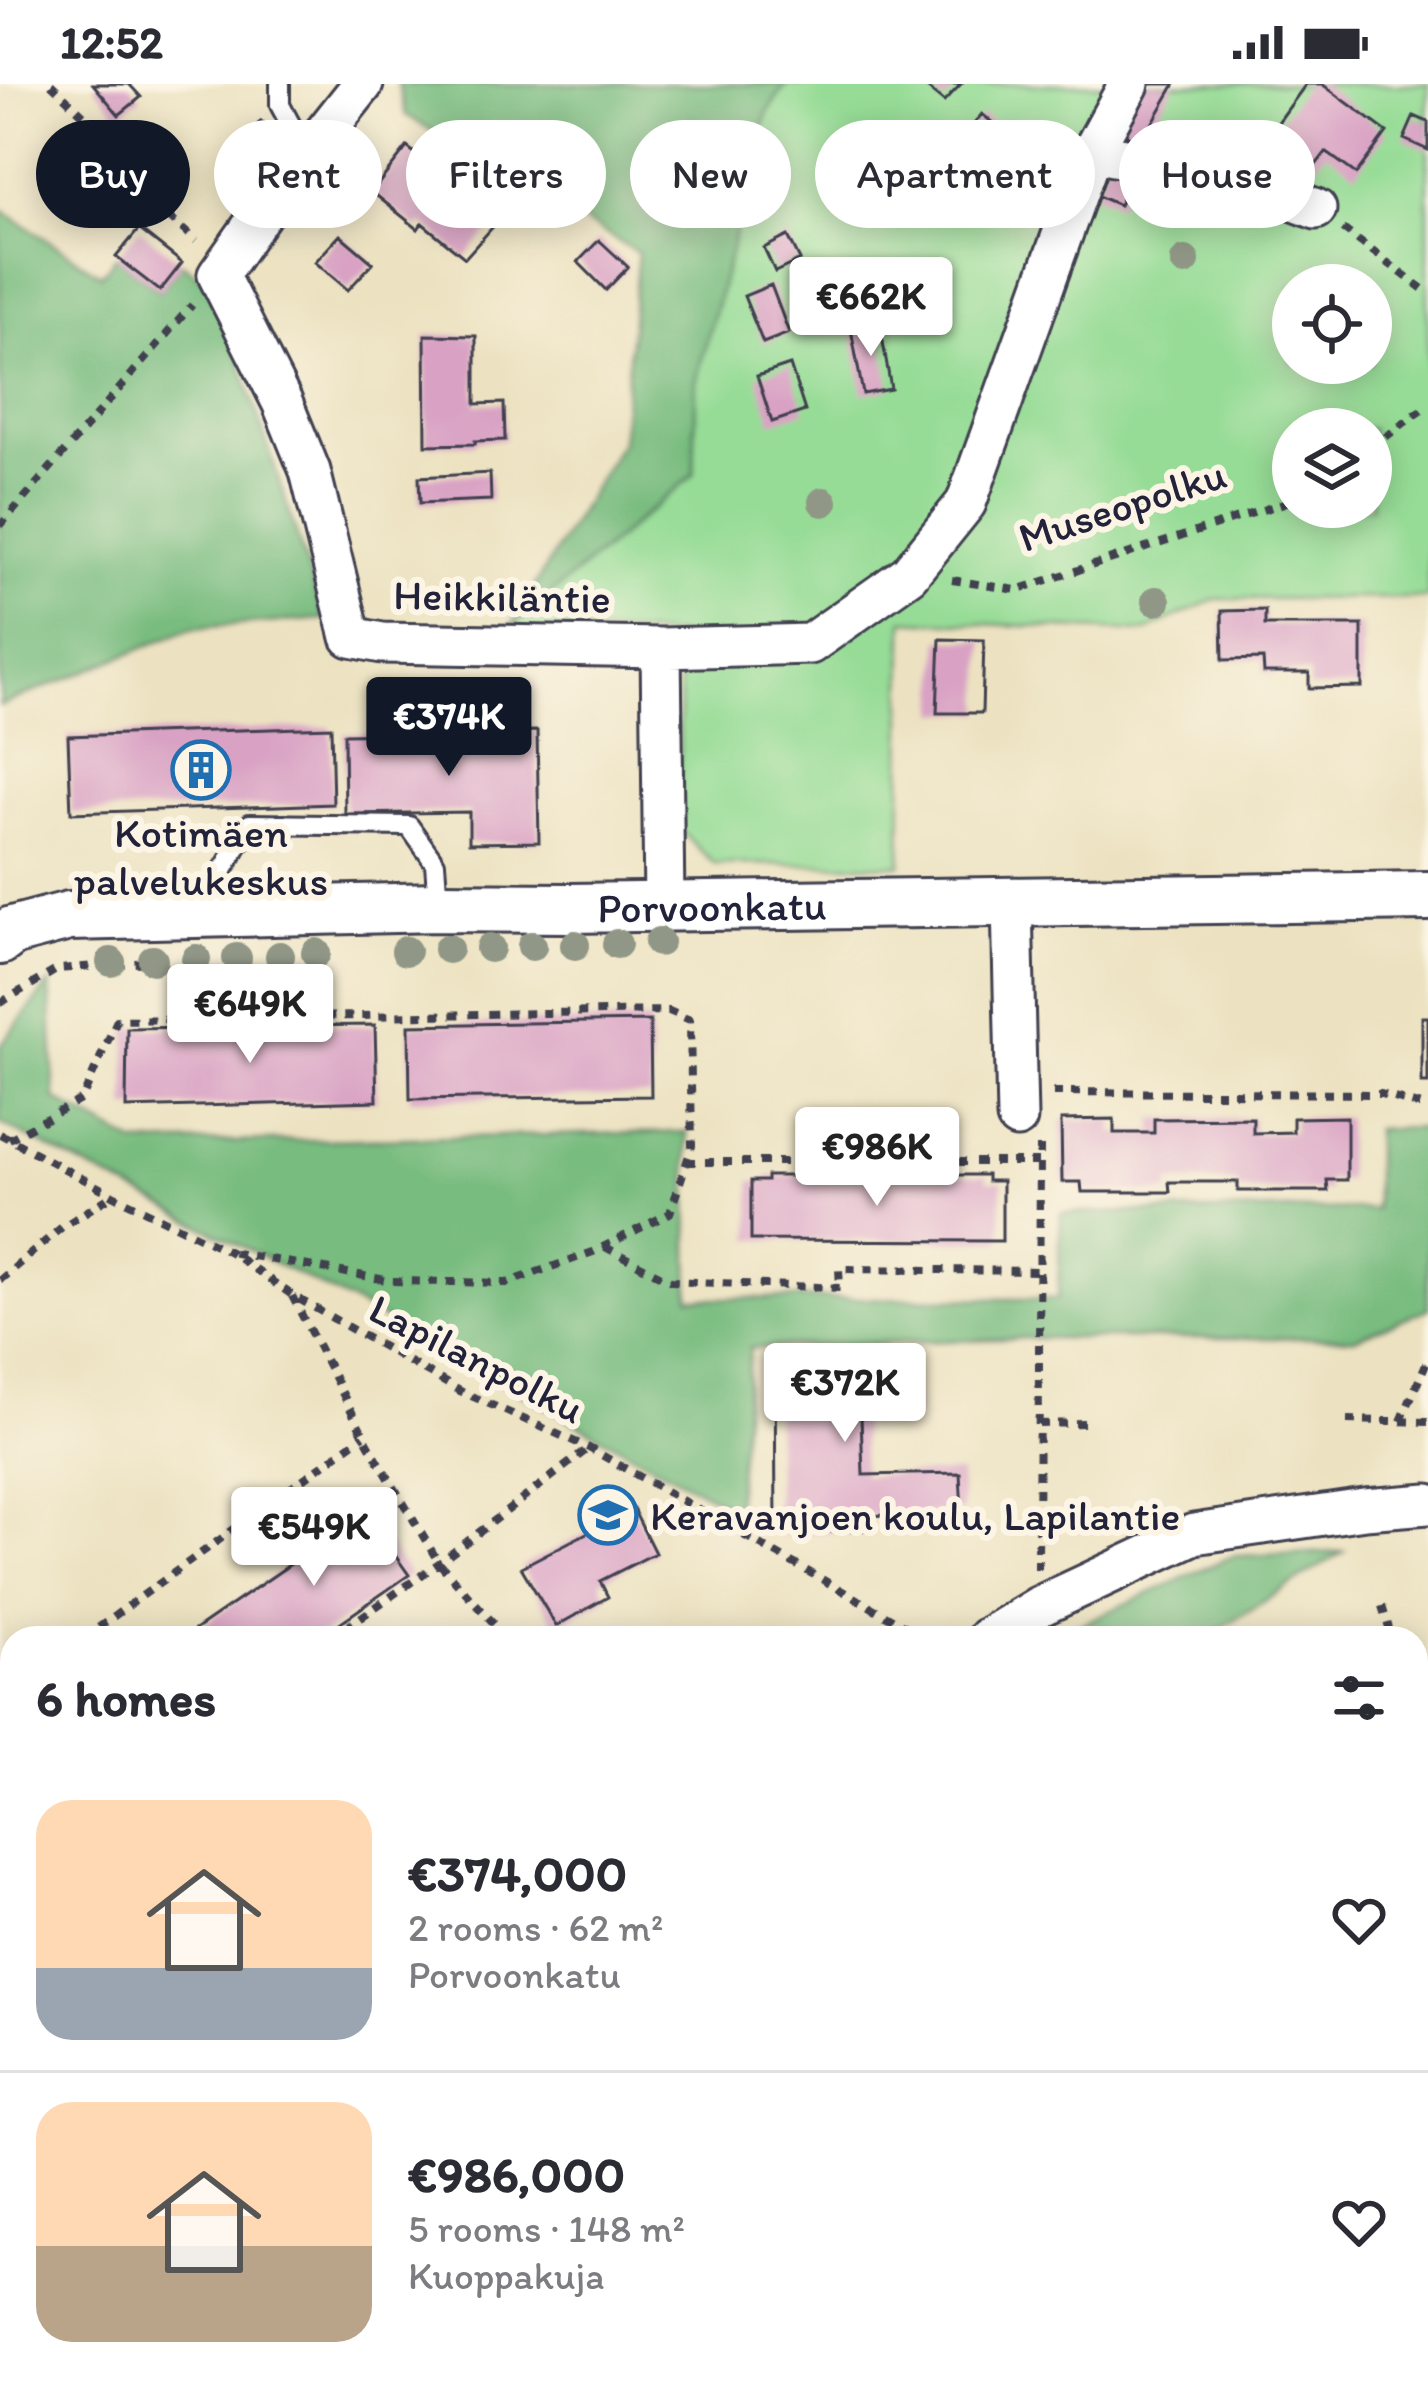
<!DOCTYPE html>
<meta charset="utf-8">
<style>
:root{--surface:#fff;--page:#f2f2f3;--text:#2b2b33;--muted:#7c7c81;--line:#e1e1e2;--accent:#111827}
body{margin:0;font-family:Itim,sans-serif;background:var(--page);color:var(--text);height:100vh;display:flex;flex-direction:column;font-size:45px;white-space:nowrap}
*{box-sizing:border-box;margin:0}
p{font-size:39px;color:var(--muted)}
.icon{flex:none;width:66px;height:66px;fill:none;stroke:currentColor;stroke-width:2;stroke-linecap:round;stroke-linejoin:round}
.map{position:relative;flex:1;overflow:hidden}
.panel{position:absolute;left:0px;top:1542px;width:1428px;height:771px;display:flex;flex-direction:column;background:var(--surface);border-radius:36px 36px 0 0;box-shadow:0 6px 30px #0003}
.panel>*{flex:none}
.hud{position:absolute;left:36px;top:36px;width:1356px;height:108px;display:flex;gap:24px}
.buttons{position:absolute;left:1272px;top:180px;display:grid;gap:24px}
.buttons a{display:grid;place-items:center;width:120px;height:120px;border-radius:50%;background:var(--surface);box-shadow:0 6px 30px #0003;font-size:60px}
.price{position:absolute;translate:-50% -102px;padding:0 27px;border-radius:12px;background:#fff;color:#222;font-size:39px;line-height:78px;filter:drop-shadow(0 3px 6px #0008)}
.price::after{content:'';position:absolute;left:50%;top:72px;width:36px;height:27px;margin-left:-18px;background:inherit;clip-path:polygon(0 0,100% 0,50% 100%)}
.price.on{background:var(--accent);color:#fff}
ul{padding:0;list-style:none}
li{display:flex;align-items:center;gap:36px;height:300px;padding:0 36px}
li+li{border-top:3px solid var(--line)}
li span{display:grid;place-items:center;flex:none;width:336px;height:240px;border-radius:36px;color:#555}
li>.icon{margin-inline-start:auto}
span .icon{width:144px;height:144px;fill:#fffc;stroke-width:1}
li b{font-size:51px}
h2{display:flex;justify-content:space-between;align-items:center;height:144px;padding:0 36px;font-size:51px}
.tag{padding:0 42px;border-radius:54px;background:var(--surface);box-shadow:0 6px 30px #0003;font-size:42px;line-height:108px}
.tag.on{background:var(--accent);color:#fff}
.status{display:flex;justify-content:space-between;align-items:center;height:84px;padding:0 60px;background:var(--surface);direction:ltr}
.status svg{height:33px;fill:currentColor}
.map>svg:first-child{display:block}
.green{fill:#96dc96;stroke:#5c7f68;stroke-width:3;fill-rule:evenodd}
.forest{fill:#78bc7f;stroke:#4d6f5d;stroke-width:3}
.building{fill:#d9a2c4}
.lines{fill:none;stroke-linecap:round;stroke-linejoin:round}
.service-casing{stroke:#403f4f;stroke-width:24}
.minor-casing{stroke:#403f4f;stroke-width:45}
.tertiary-casing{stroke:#403f4f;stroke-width:54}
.path{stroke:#403f4f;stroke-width:8;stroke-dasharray:9 9;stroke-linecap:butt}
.service{stroke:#fff;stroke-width:18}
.minor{stroke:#fff;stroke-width:39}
.tertiary{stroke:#fff;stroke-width:48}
.tree{fill:#909786}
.labels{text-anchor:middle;stroke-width:12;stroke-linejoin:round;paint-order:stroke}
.street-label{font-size:42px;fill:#22223b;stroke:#fcf5e5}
.poi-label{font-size:42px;fill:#22223b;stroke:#fcf5e5}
</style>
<div class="status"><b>12:52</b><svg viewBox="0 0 49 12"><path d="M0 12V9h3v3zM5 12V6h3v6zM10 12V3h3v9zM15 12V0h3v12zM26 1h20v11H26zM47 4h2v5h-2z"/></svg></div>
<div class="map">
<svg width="1428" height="2312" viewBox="0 0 1428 2312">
<rect width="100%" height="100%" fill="#fcf5e5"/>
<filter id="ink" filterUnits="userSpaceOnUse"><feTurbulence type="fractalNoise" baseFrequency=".00833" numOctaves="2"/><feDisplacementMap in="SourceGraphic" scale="24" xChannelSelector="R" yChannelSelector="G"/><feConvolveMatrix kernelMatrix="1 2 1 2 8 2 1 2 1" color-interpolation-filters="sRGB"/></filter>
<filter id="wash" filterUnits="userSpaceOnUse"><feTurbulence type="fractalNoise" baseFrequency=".004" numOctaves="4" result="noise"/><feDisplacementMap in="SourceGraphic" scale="48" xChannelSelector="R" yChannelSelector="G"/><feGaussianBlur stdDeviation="2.7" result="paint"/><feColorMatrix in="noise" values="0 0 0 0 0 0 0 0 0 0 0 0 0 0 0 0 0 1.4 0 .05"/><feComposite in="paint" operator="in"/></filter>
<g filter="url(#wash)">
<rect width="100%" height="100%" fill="#ece2c1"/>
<!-- green -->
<path class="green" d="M786 0H1428V514L1215 515 1144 548 904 536 901 781 714 780 680 746 679 551 509 545 694 390 695 297 767 29ZM1293 201H1371V279H1293ZM1293 345H1371V423H1293Z
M1416 1891 1428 1892V2312H1169L1164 2301H1416Z"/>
<!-- forest -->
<path class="forest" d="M398 0H786L767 29 696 297 694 390 509 545 621 358 638 169 406 31Z
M0 125 101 191 116 173 160 207 182 179 219 207 229 243 324 535 191 544 0 622Z
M50 899 55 1015 136 1060 687 1048 690 1214 1058 1215 1061 1129 1375 1125V1045L1428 1044V1225L1355 1254H1025L750 1264 735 1425 369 1227 0 1039V962Z
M1343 1468 1205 1554H1050L1233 1472Z"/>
<g id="blocks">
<!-- building -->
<path class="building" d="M93 0H129L141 13 119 31Z
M922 0H961L944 18Z
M1141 0H1175L1141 59 1114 44Z
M1306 0H1322L1387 48 1356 90 1326 68 1316 81 1271 48Z
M982 30 1005 49 985 73 962 55Z
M1414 32 1428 38V66L1404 55Z
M261 37 284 59 259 85 236 63Z
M407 63 499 136 465 174 422 139 418 145 372 108Z
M1110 72 1136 83 1119 121 1093 110Z
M139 145 182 179 160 207 116 173Z
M340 151 373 179 348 206 315 178Z
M788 152 800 176 775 188 764 164Z
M599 156 628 183 606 206 578 178Z
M771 201 789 249 763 259 744 212Z
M880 240 891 305 863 310 851 245Z
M425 251 476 252V320L504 319 505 356 475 357V360L426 361Z
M790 281 805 327 772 338 757 292Z
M490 389 491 416 420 419 419 393Z
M1265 526V541H1362V603L1309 604V589H1264L1263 575 1223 576 1222 527Z
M940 555 984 556 982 629H937Z
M331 643 333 720 71 729 68 652Z
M537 647 539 758 469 759V728L345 730 344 650Z
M1422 933H1428V999H1422Z
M650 937 651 1012 410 1015 409 941Z
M375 941 377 1017 126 1024 127 944Z
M1347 1033V1096H1327L1328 1107H1238V1098H1169L1170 1108H1082L1081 1098H1062L1061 1036 1114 1035V1049H1154V1035L1253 1034V1049L1293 1048V1034Z
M894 1091H987V1097H1002V1157L751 1156V1097H767V1092H861V1097L894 1096Z
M775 1272H915L916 1331 861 1332 863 1391 960 1389 962 1428 864 1432V1446L776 1450Z
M633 1425 655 1469 600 1497 608 1513 556 1542 521 1483Z
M365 1429 409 1491 318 1554H183Z
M12 1617V1711L0 1720V1625Z
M12 2106V2167L0 2175V2114Z
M200 2301H269L250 2312H206Z
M292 2301H312L332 2312H286Z
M502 2301H573L566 2312H521Z
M945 2301H1106L1099 2312H939Z"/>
</g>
</g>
<g filter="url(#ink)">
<use href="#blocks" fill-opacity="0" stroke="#403f4f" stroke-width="3"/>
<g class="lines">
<defs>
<path id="service" d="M280 0V21L307 71
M223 827 222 788 250 740 409 742 435 779 438 819"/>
<path id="minor" d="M363 0 268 120 218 191 282 318 310 387 351 553 382 559 661 564 664 822
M1092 68 1129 0
M661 564 810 560 909 490 966 419 1092 68 1238 95 1316 125
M1012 818 1017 1034
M987 1554 1038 1523 1194 1450 1365 1425 1428 1420
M401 2301 420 2312
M41 2312 59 2301"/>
<g id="tertiary">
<path id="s1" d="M0 856 12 847 69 832 438 823 570 824 1428 812"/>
</g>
</defs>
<!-- service casing -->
<use href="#service" class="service-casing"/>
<!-- minor casing -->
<use href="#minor" class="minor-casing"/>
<!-- tertiary casing -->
<use href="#tertiary" class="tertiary-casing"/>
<!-- path -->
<path class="path" d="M51 0 100 47 122 92 196 157
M1343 145 1428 209
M1371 364 1428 321
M0 442 192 221
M952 496 1017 506 1293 416
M0 919 58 885 149 878
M1053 1008 1381 1010 1428 1024
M0 1050 113 1111 230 1168 292 1211 460 1307 589 1364 926 1554
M9 1055 82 1015 117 936 669 927 690 936 692 1062 670 1129 593 1168 507 1199 392 1197 230 1168
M687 1078H1040
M605 1163 671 1197 840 1204 839 1185 1040 1187
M0 1196 62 1143 113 1111
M292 1212 368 1359 439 1479 507 1554
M1347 1336 1428 1338
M1401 1337 1428 1275
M1039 1340 1085 1339
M1038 1485 1040 1062
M1382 1522 1392 1554
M84 1554 364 1351
M331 1554 439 1479 589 1364
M1416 1920 1428 1922
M0 1950 12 1941
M1416 2008 1428 2006
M1416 2056 1428 2065
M0 2099 12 2090
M0 2270H12
M1202 2301 1209 2312
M1318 2301 1342 2312"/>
<!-- service -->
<use href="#service" class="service"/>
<!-- minor -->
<use href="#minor" class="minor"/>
<!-- tertiary -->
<use href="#tertiary" class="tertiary"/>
</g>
<!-- trees -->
<g class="tree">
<circle cx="1185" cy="177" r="15"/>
<circle cx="823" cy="418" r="15"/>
<circle cx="1156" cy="517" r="15"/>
<circle cx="659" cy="858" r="15"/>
<circle cx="617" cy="860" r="15"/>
<circle cx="575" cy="861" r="15"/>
<circle cx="532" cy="862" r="15"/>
<circle cx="490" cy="864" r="15"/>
<circle cx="448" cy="865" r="15"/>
<circle cx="406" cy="867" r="15"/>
<circle cx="316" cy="869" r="15"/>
<circle cx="280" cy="872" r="15"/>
<circle cx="237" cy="874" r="15"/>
<circle cx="196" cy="875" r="15"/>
<circle cx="153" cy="876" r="15"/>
<circle cx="111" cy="878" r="15"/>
</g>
</g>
<!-- icons -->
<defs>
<symbol id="building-ring" viewBox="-11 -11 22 22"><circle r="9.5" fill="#fcf5e5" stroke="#1f6fb2" stroke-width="1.5"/><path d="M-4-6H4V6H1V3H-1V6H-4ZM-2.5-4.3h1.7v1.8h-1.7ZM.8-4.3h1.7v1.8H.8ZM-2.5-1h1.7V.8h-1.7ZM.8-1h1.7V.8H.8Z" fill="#1f6fb2"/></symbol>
<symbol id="school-ring" viewBox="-11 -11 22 22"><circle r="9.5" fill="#fcf5e5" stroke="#1f6fb2" stroke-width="1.5"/><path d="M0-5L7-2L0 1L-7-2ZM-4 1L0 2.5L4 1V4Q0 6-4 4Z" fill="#1f6fb2"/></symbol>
</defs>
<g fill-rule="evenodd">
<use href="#building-ring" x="168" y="653" width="66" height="66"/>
<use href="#school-ring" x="575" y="1398" width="66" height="66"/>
</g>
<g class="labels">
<!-- street labels -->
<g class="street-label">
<text transform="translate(1122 421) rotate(-18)" y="15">Museopolku</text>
<text transform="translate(502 512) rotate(1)" y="15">Heikkiläntie</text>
<text dy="15" stroke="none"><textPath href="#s1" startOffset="717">Porvoonkatu</textPath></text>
<text transform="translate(477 1274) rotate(27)" y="15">Lapilanpolku</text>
</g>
<!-- poi labels -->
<g class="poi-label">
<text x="201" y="763">Kotimäen<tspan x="201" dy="48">palvelukeskus</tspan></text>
<text x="650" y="1446" text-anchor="start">Keravanjoen koulu, Lapilantie</text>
</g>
</g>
</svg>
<div class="buttons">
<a><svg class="icon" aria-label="locate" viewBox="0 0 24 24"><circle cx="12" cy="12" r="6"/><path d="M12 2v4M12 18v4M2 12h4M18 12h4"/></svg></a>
<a><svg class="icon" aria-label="layers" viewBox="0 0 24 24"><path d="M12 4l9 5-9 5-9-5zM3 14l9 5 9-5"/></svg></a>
</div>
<b class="price" style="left:871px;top:275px">€662K</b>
<b class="price on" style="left:449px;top:695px">€374K</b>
<b class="price" style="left:250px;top:982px">€649K</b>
<b class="price" style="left:877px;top:1125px">€986K</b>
<b class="price" style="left:845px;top:1361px">€372K</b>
<b class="price" style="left:314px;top:1505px">€549K</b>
<div class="hud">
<a class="tag on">Buy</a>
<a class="tag">Rent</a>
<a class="tag">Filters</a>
<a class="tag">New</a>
<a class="tag">Apartment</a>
<a class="tag">House</a>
</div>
<section class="panel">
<h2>6 homes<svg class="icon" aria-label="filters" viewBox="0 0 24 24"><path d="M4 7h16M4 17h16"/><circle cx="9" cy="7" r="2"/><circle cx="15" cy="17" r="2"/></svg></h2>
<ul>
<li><span style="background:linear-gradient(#ffd9b3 70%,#9aa5b1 0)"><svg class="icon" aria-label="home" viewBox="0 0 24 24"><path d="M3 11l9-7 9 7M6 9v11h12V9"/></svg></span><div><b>€374,000</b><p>2 rooms · 62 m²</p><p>Porvoonkatu</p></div><svg class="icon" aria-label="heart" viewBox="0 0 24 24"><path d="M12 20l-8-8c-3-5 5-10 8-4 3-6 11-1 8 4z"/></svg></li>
<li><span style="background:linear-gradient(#ffd9b3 60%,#b9a48a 0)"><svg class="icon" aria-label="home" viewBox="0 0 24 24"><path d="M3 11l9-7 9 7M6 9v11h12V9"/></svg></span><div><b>€986,000</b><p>5 rooms · 148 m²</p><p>Kuoppakuja</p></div><svg class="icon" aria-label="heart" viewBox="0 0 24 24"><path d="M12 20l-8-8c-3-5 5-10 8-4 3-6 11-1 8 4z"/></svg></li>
</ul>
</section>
</div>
